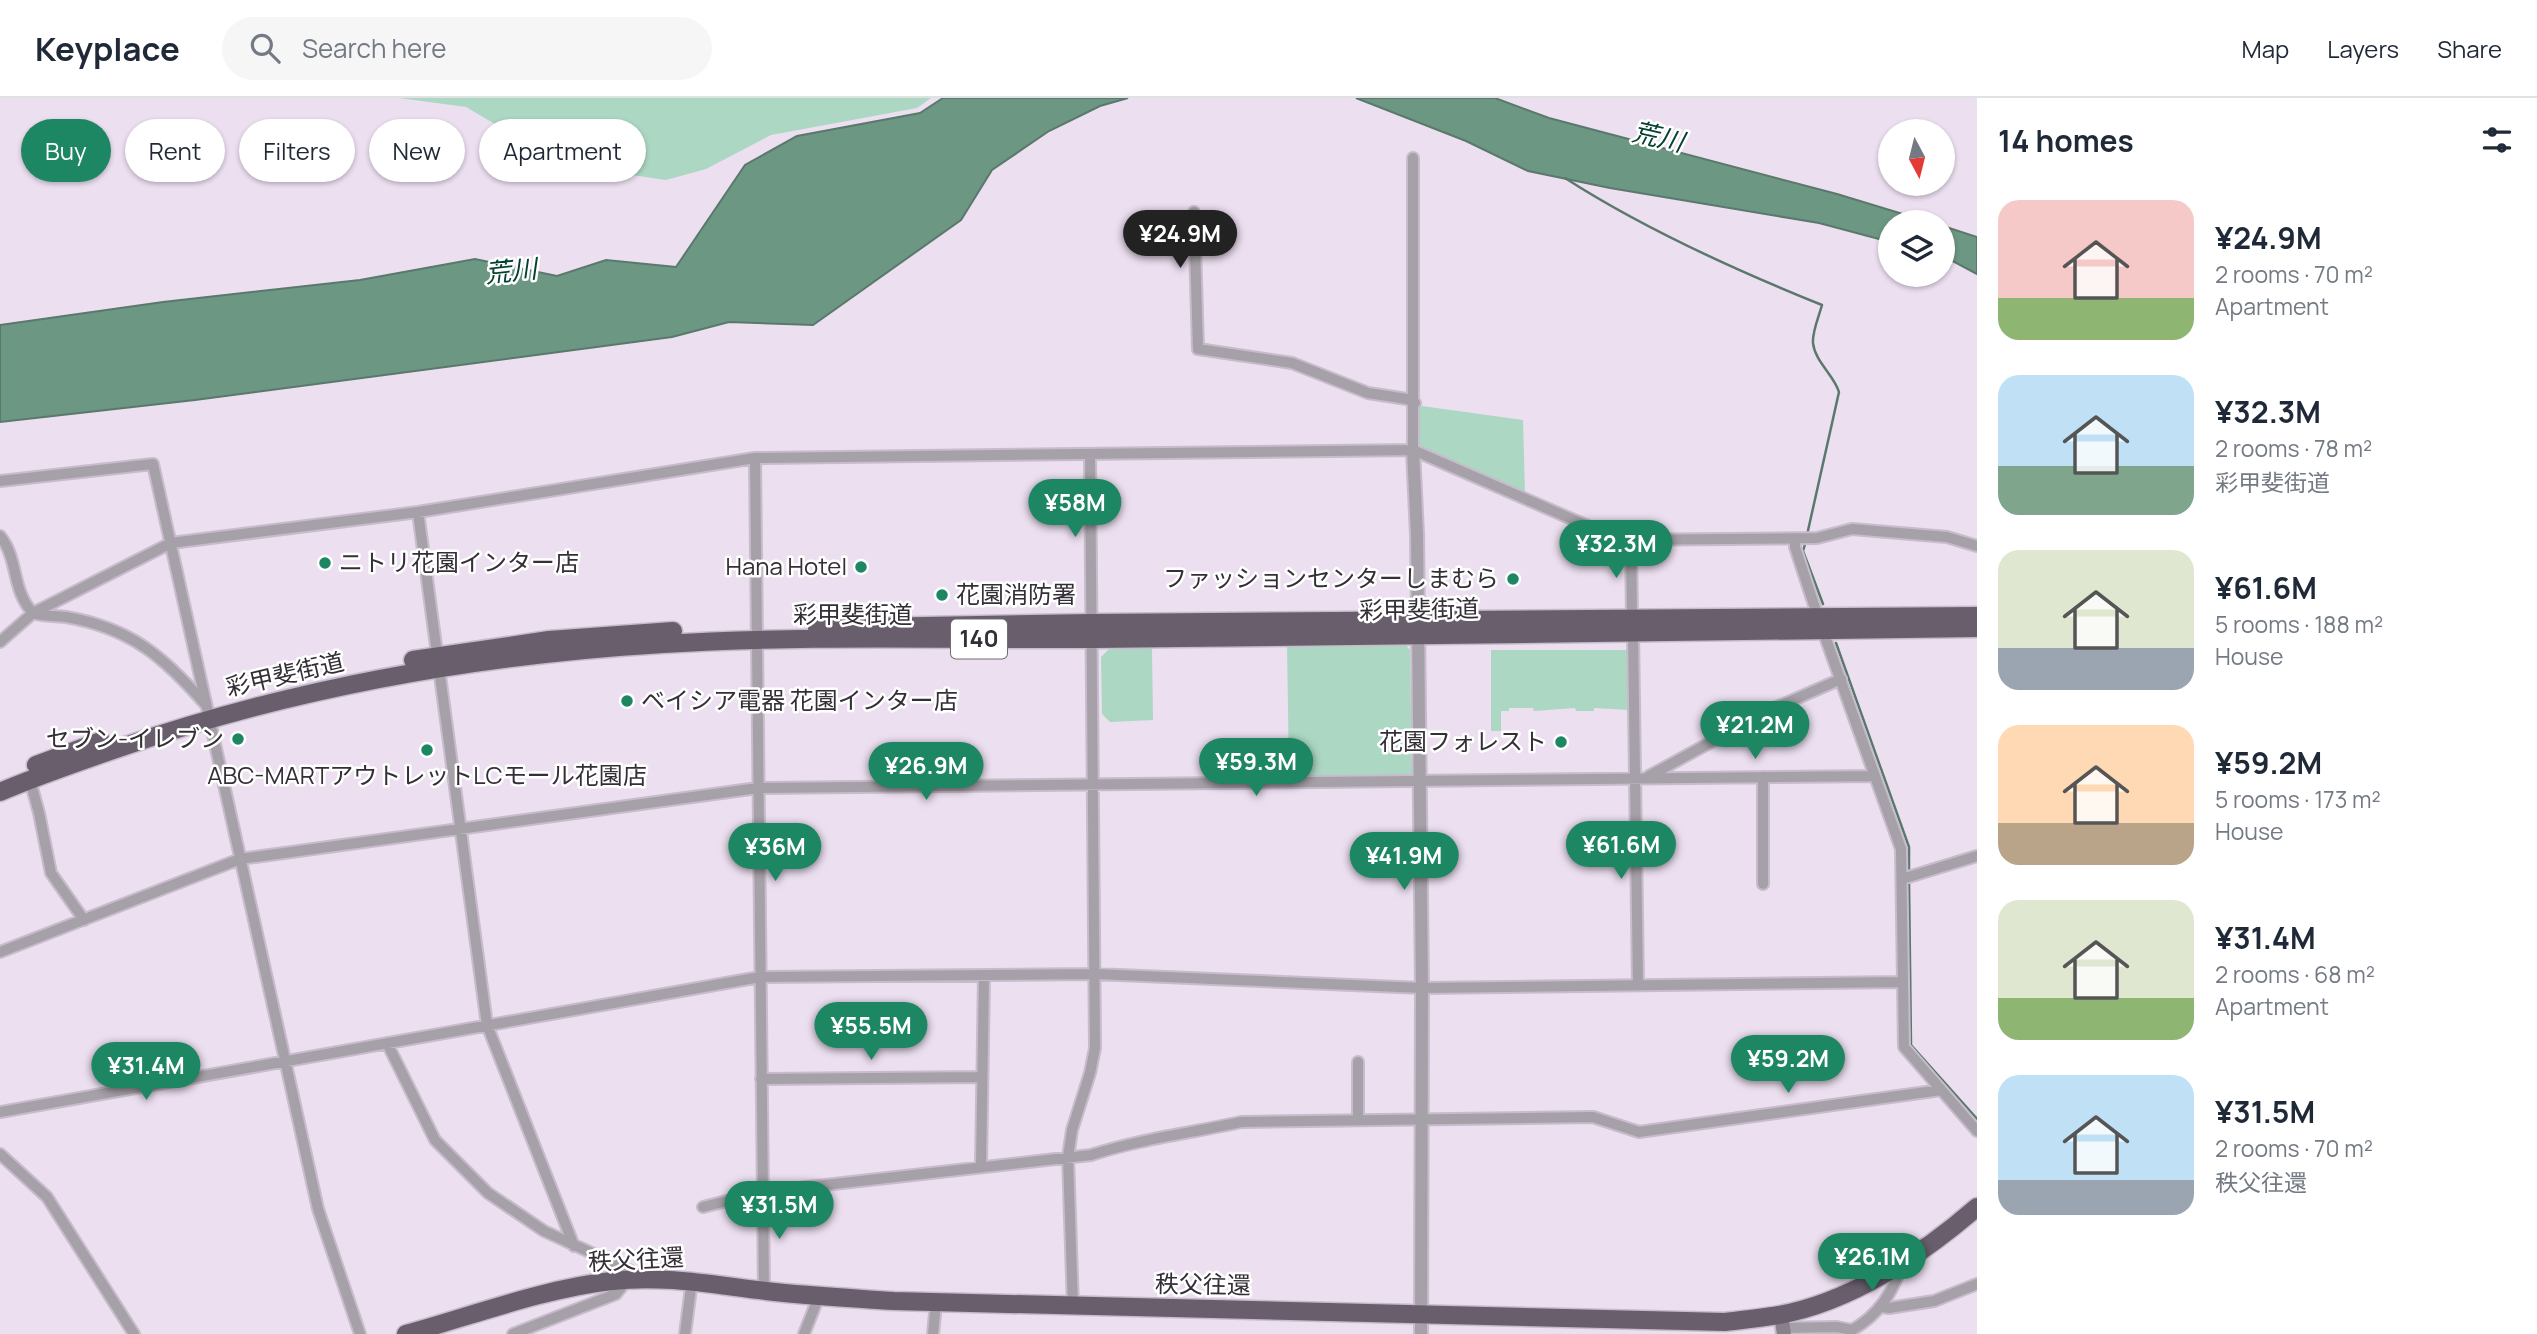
<!DOCTYPE html>
<meta charset="utf-8">
<style>
:root{--surface:#fff;--page:#f6f6f7;--text:#1f2937;--muted:#747a83;--line:#e0e1e3;--accent:#1d8662}
body{margin:0;font-family:Manrope,"Noto Sans JP",sans-serif;background:var(--page);color:var(--text);height:100vh;display:flex;flex-direction:column;font-size:26px;white-space:nowrap}
*{box-sizing:border-box;margin:0}
p{font-size:23px;color:var(--muted)}
.icon{flex:none;width:38px;height:38px;fill:none;stroke:currentColor;stroke-width:2;stroke-linecap:round;stroke-linejoin:round}
.map{position:relative;flex:1;overflow:hidden}
.panel{display:flex;flex-direction:column;background:var(--surface);width:560px}
.panel>*{flex:none}
.guide{position:absolute;left:21px;top:21px;width:665px;height:63px;display:flex;gap:14px}
.needle{width:46px;rotate:173deg}
.fabs{position:absolute;left:1878px;top:21px;display:grid;gap:14px}
.fabs a{display:grid;place-items:center;width:77px;height:77px;border-radius:50%;background:var(--surface);box-shadow:0 2px 5px #0004;font-size:35px}
.price{position:absolute;translate:-50% -60px;padding:0 16px;border-radius:24px;background:var(--accent);color:#fff;font-size:23px;line-height:46px;filter:drop-shadow(0 2px 4px #0008)}
.price::after{content:'';position:absolute;left:50%;top:42px;width:21px;height:16px;margin-left:-10px;background:inherit;clip-path:polygon(0 0,100% 0,50% 100%)}
.price.on{background:#222;color:#fff}
ul{padding:0;list-style:none}
li{display:flex;align-items:center;gap:21px;height:175px;padding:0 21px}
li span{display:grid;place-items:center;flex:none;width:196px;height:140px;border-radius:21px;color:#555}
li>.icon{margin-inline-start:auto}
span .icon{width:84px;height:84px;fill:#fffc;stroke-width:1}
li b{font-size:30px}
h2{display:flex;justify-content:space-between;align-items:center;height:84px;padding:0 21px;font-size:30px}
.pill{padding:0 24px;border-radius:32px;background:var(--surface);box-shadow:0 2px 5px #0004;font-size:24px;line-height:63px}
.pill.on{background:var(--accent);color:#fff}
header{display:flex;align-items:center;gap:42px;box-sizing:border-box;height:98px;padding:0 35px;background:var(--surface);border-bottom:2px solid var(--line)}
header strong{font-size:33px}
nav{display:flex;gap:38px;margin-inline-start:auto;font-size:24px}
.search{width:490px;height:63px;background:var(--page);display:flex;align-items:center;gap:18px;box-sizing:border-box;padding:0 24px;border-radius:38px;color:var(--muted);font-size:26px}
main{display:flex;flex:1;min-height:0}
.map>svg:first-child{display:block}
.green{fill:#acd7c3}
.water{fill:#6c9783;stroke:#5b786c;stroke-width:2}
.lines{fill:none;stroke-linecap:round;stroke-linejoin:round}
.stream{stroke:#5b786c;stroke-width:2.5}
.minor-casing{stroke:#c7bccb;stroke-width:14}
.tertiary-casing{stroke:#c7bccb;stroke-width:16}
.secondary-casing{stroke:#c7bccb;stroke-width:18}
.trunk-casing{stroke:#c7bccb;stroke-width:21}
.minor{stroke:#a6a1a8;stroke-width:10}
.tertiary{stroke:#a6a1a8;stroke-width:12}
.secondary{stroke:#88808a;stroke-width:14}
.trunk{stroke:#695f6c;stroke-width:18}
.poi-dot{fill:#1d8662;stroke:#fff;stroke-width:2.5}
.labels{text-anchor:middle;stroke-width:5;stroke-linejoin:round;paint-order:stroke}
.shield{fill:#fff;stroke:#716d72;stroke-width:2}
.shield-label{font-size:23px;font-weight:bold;fill:#342f36}
.poi-label{font-size:24px;fill:#342f36;stroke:#fff;text-anchor:end}
.street-label{font-size:24px;fill:#342f36;stroke:#fff}
.water-label{font-size:26px;font-style:italic;fill:#03422e;stroke:#fff}
</style>
<header>
<strong>Keyplace</strong>
<div class="search"><svg class="icon" aria-label="search" viewBox="0 0 24 24"><circle cx="10" cy="10" r="6"/><path d="M15 15l6 6"/></svg>Search here</div>
<nav><a>Map</a><a>Layers</a><a>Share</a></nav>
</header>
<main>
<div class="map">
<svg width="1977" height="1236" viewBox="0 0 1977 1236">
<rect width="100%" height="100%" fill="#ecdff0"/>
<!-- green -->
<path class="green" d="M399 0H931L917 10 771 37 706 71 666 82 632 77 604 58 522 42 466 9Z
M1422 308 1523 322 1525 396 1422 351 1418 348 1419 310Z
M1406 547 1410 552 1412 677 1408 680H1292L1289 677 1287 548Z
M1110 550H1152L1153 622 1110 624 1102 616 1101 559Z
M1491 552H1629V612L1594 610V613H1576L1575 610 1534 613 1533 610H1509V613H1501V633H1491Z"/>
<!-- water -->
<path class="water" d="M943 0H1128L1100 8 1049 33 992 72 961 122 813 227 729 224 672 239 195 302 0 324V227L163 204 360 182 475 161 557 178 606 162 676 169 745 67 797 38 920 15Z
M1356 0H1495L1549 20 1837 96 1929 124H1890V144L1819 125 1610 90 1528 73 1466 43Z
M1943 128 1977 139V176L1943 158Z"/>
<g class="lines">
<!-- stream -->
<path class="stream" d="M1565 80C1644 131 1735 172 1822 207 1819 218 1812 234 1813 245 1815 264 1834 277 1839 294L1807 437
M1806 443 1803 453 1823 506
M1836 545 1909 749V777
M1909 783 1911 947 1977 1021"/>
<defs>
<path id="minor" d="M1413 60V352
M1194 114 1198 251 1292 265 1368 295 1407 301 1415 305
M755 360 764 1193
M0 383 153 366 318 1111 360 1236
M418 414 487 927 574 1148
M0 438C19 461 11 492 33 515 44 519 54 517 66 519 131 530 164 559 206 607
M1795 441V449L1818 519 1901 751 1904 949 1977 1033
M1631 442 1632 522
M1633 535 1638 887
M0 544 33 515 171 445 418 414 755 360 1413 352 1620 442 1817 440 1852 431 1947 439 1977 448
M1649 678 1768 613 1841 581
M1763 679V786
M30 682 39 715 51 775 84 822
M1902 781 1977 758
M0 854 240 761 758 690 1875 678
M387 945 435 1042 488 1095 544 1133 644 1179
M761 981 982 979
M0 1014 760 879 1095 876 1422 890 1903 884
M1358 1022V964
M0 1056 47 1099 134 1236
M981 1068 984 877
M703 1109 762 1094 1091 1057C1140 1041 1191 1035 1241 1024L1593 1019 1639 1034 1941 992
M1073 1209 1068 1059 1072 1032 1090 975 1095 950 1090 357
M1882 1209 1889 1210 1934 1203 1977 1186
M1783 1230 1837 1229 1852 1232
M1852 1232C1879 1217 1892 1195 1902 1167
M513 1236 616 1196 627 1182
M685 1236 692 1182
M804 1236 819 1198
M933 1236 936 1205"/>
<path id="tertiary" d="M1413 352 1417 436 1422 890 1421 1236"/>
<path id="secondary" d="M1781 1217 1784 1236"/>
<path id="trunk" d="M817 530 1091 525 1977 518
M413 562 549 542 673 533
M36 667 101 643
M0 694C40 677 81 663 122 649 297 589 479 557 663 546 806 537 950 542 1094 541 1388 538 1683 534 1977 530
M406 1236C471 1218 546 1190 612 1183 665 1177 714 1187 766 1193 809 1198 851 1200 894 1203L1725 1224C1742 1222 1761 1220 1779 1217 1851 1204 1923 1156 1977 1109"/>
</defs>
<!-- minor casing -->
<use href="#minor" class="minor-casing"/>
<!-- tertiary casing -->
<use href="#tertiary" class="tertiary-casing"/>
<!-- secondary casing -->
<use href="#secondary" class="secondary-casing"/>
<!-- trunk casing -->
<use href="#trunk" class="trunk-casing"/>
<!-- minor -->
<use href="#minor" class="minor"/>
<!-- tertiary -->
<use href="#tertiary" class="tertiary"/>
<!-- secondary -->
<use href="#secondary" class="secondary"/>
<!-- trunk -->
<use href="#trunk" class="trunk"/>
</g>
<!-- markers -->
<g class="poi-dot">
<circle cx="325" cy="465" r="7"/>
<circle cx="861" cy="469" r="7"/>
<circle cx="1513" cy="481" r="7"/>
<circle cx="942" cy="497" r="7"/>
<circle cx="627" cy="603" r="7"/>
<circle cx="238" cy="641" r="7"/>
<circle cx="1561" cy="644" r="7"/>
<circle cx="427" cy="652" r="7"/>
</g>
<g class="labels">
<!-- shield labels -->
<rect class="shield" x="951" y="521.5" width="56" height="39" rx="5"/>
<g class="shield-label">
<text x="979" y="549">140</text>
</g>
<!-- poi labels -->
<g class="poi-label">
<text x="339" y="473" text-anchor="start">ニトリ花園インター店</text>
<text x="847" y="477">Hana Hotel</text>
<text x="1499" y="489">ファッションセンターしまむら</text>
<text x="956" y="505" text-anchor="start">花園消防署</text>
<text x="641" y="611" text-anchor="start">ベイシア電器 花園インター店</text>
<text x="224" y="649">セブン-イレブン</text>
<text x="1547" y="652">花園フォレスト</text>
<text x="427" y="686" text-anchor="middle">ABC-MARTアウトレットLCモール花園店</text>
</g>
<!-- street labels -->
<g class="street-label">
<text transform="translate(1419 512) rotate(-1)" y="8">彩甲斐街道</text>
<text x="853" y="525">彩甲斐街道</text>
<text transform="translate(285 577) rotate(-13)" y="8">彩甲斐街道</text>
<text transform="translate(636 1162) rotate(-3)" y="8">秩父往還</text>
<text transform="translate(1203 1187) rotate(1)" y="8">秩父往還</text>
</g>
<!-- water labels -->
<g class="water-label">
<text transform="translate(1658 39) rotate(13)" y="9">荒川</text>
<text transform="translate(511 173) rotate(-6)" y="9">荒川</text>
</g>
</g>
</svg>
<div class="fabs">
<a><svg class="needle" viewBox="-14 -14 28 28"><path d="M0-13l5 13h-10z" fill="#e53935"/><path d="M0 13l5-13h-10z" fill="#747a83"/></svg></a>
<a><svg class="icon" aria-label="layers" viewBox="0 0 24 24"><path d="M12 4l9 5-9 5-9-5zM3 14l9 5 9-5"/></svg></a>
</div>
<b class="price on" style="left:1180px;top:172px">¥24.9M</b>
<b class="price" style="left:1075px;top:441px">¥58M</b>
<b class="price" style="left:1616px;top:482px">¥32.3M</b>
<b class="price" style="left:1755px;top:663px">¥21.2M</b>
<b class="price" style="left:1256px;top:700px">¥59.3M</b>
<b class="price" style="left:926px;top:704px">¥26.9M</b>
<b class="price" style="left:1621px;top:783px">¥61.6M</b>
<b class="price" style="left:775px;top:785px">¥36M</b>
<b class="price" style="left:1404px;top:794px">¥41.9M</b>
<b class="price" style="left:871px;top:964px">¥55.5M</b>
<b class="price" style="left:1788px;top:997px">¥59.2M</b>
<b class="price" style="left:146px;top:1004px">¥31.4M</b>
<b class="price" style="left:779px;top:1143px">¥31.5M</b>
<b class="price" style="left:1872px;top:1195px">¥26.1M</b>
<div class="guide">
<a class="pill on">Buy</a>
<a class="pill">Rent</a>
<a class="pill">Filters</a>
<a class="pill">New</a>
<a class="pill">Apartment</a>
</div>
</div>
<section class="panel">
<h2>14 homes<svg class="icon" aria-label="filters" viewBox="0 0 24 24"><path d="M4 7h16M4 17h16"/><circle cx="9" cy="7" r="2"/><circle cx="15" cy="17" r="2"/></svg></h2>
<ul>
<li><span style="background:linear-gradient(#f6c9c9 70%,#8fb573 0)"><svg class="icon" aria-label="home" viewBox="0 0 24 24"><path d="M3 11l9-7 9 7M6 9v11h12V9"/></svg></span><div><b>¥24.9M</b><p>2 rooms · 70 m²</p><p>Apartment</p></div></li>
<li><span style="background:linear-gradient(#bfe0f5 65%,#7fa58c 0)"><svg class="icon" aria-label="home" viewBox="0 0 24 24"><path d="M3 11l9-7 9 7M6 9v11h12V9"/></svg></span><div><b>¥32.3M</b><p>2 rooms · 78 m²</p><p>彩甲斐街道</p></div></li>
<li><span style="background:linear-gradient(#dfe7d0 70%,#9aa5b1 0)"><svg class="icon" aria-label="home" viewBox="0 0 24 24"><path d="M3 11l9-7 9 7M6 9v11h12V9"/></svg></span><div><b>¥61.6M</b><p>5 rooms · 188 m²</p><p>House</p></div></li>
<li><span style="background:linear-gradient(#ffd9b3 70%,#b9a48a 0)"><svg class="icon" aria-label="home" viewBox="0 0 24 24"><path d="M3 11l9-7 9 7M6 9v11h12V9"/></svg></span><div><b>¥59.2M</b><p>5 rooms · 173 m²</p><p>House</p></div></li>
<li><span style="background:linear-gradient(#dfe7d0 70%,#8fb573 0)"><svg class="icon" aria-label="home" viewBox="0 0 24 24"><path d="M3 11l9-7 9 7M6 9v11h12V9"/></svg></span><div><b>¥31.4M</b><p>2 rooms · 68 m²</p><p>Apartment</p></div></li>
<li><span style="background:linear-gradient(#bfe0f5 75%,#9aa5b1 0)"><svg class="icon" aria-label="home" viewBox="0 0 24 24"><path d="M3 11l9-7 9 7M6 9v11h12V9"/></svg></span><div><b>¥31.5M</b><p>2 rooms · 70 m²</p><p>秩父往還</p></div></li>
</ul>
</section>
</main>
